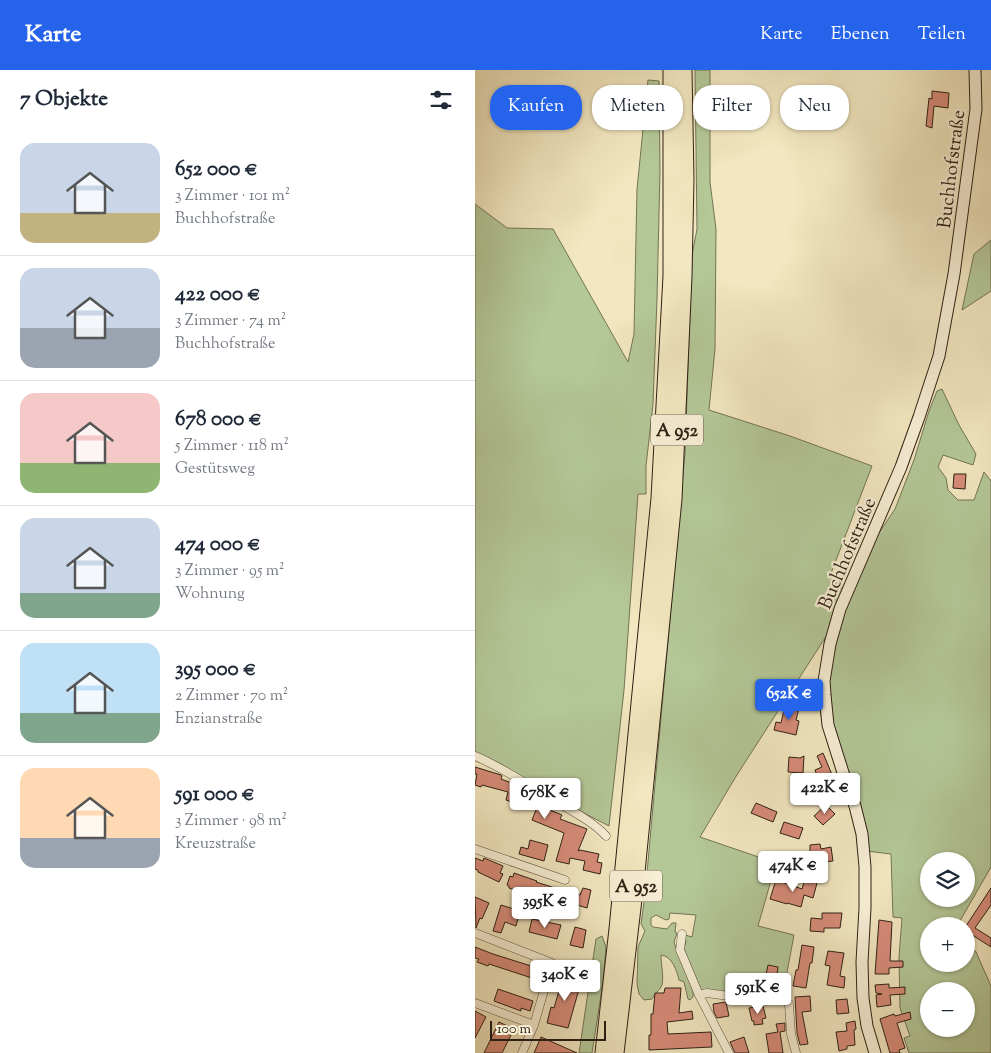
<!DOCTYPE html>
<html lang="de">
<meta charset="utf-8">
<style>
:root{--surface:#fff;--page:#f2f2f3;--text:#1f2937;--muted:#747a83;--line:#e0e1e3;--accent:#2563eb}
body{margin:0;font-family:"Sorts Mill Goudy",serif;background:var(--page);color:var(--text);height:100vh;display:flex;flex-direction:column;font-size:19px;white-space:nowrap}
*{box-sizing:border-box;margin:0}
p{font-size:16px;color:var(--muted)}
.icon{flex:none;width:28px;height:28px;fill:none;stroke:currentColor;stroke-width:2;stroke-linecap:round;stroke-linejoin:round}
.map{position:relative;flex:1;overflow:hidden}
.panel{display:flex;flex-direction:column;background:var(--surface);width:475px}
.panel>*{flex:none}
.guide{position:absolute;left:15px;top:15px;width:425px;height:45px;display:flex;gap:10px}
.buttons{position:absolute;left:445px;top:782px;display:grid;gap:10px}
.buttons a{display:grid;place-items:center;width:55px;height:55px;border-radius:50%;background:var(--surface);box-shadow:0 1px 4px #0004;font-size:25px}
.scale{position:absolute;left:15px;bottom:12px;width:116px;box-sizing:border-box;padding-left:5px;border:2px solid #2f2014;border-top:0;font-size:14px;line-height:18px;white-space:nowrap;color:#2f2014;-webkit-text-stroke:4px #f7efd6;paint-order:stroke}
.price{position:absolute;translate:-50% -42px;padding:0 11px;border-radius:5px;background:#fff;color:#222;font-size:16px;line-height:32px;filter:drop-shadow(0 1px 2px #0008)}
.price::after{content:'';position:absolute;left:50%;top:30px;width:15px;height:11px;margin-left:-8px;background:inherit;clip-path:polygon(0 0,100% 0,50% 100%)}
.price.active{background:var(--accent);color:#fff}
ul{padding:0;list-style:none}
li{display:flex;align-items:center;gap:15px;height:125px;padding:0 20px}
li+li{border-top:1px solid var(--line)}
li span{display:grid;place-items:center;flex:none;width:140px;height:100px;border-radius:15px;color:#555}
li>.icon{margin-inline-start:auto}
span .icon{width:60px;height:60px;fill:#fffc;stroke-width:1}
li b{font-size:21px}
h2{display:flex;justify-content:space-between;align-items:center;height:60px;padding:0 20px;font-size:21px}
.tag{padding:0 18px;border-radius:20px;background:var(--surface);box-shadow:0 1px 4px #0004;font-size:18px;line-height:45px}
.tag.active{background:var(--accent);color:#fff}
header{display:flex;align-items:center;gap:30px;box-sizing:border-box;height:70px;padding:0 25px;background:var(--accent);color:#fff}
header strong{font-size:24px}
nav{display:flex;gap:28px;margin-inline-start:auto;font-size:18px}
main{display:flex;flex:1;min-height:0}
.map>svg:first-child{display:block}
.green{fill:#b4c797;stroke:#727456;fill-rule:evenodd}
.building{fill:#d78c79;stroke:#2f2014}
.lines{fill:none;stroke-linecap:round;stroke-linejoin:round}
.street-casing{stroke:#60523f;stroke-width:9}
.secondary-casing{stroke:#2f2014;stroke-width:13}
.highway-casing{stroke:#2f2014;stroke-width:17}
.street{stroke:#f7efd6;stroke-width:8}
.secondary{stroke:#f7efd6;stroke-width:11}
.highway{stroke:#f2e7c0;stroke-width:15}
.labels{text-anchor:middle;stroke-width:4.5;stroke-linejoin:round;paint-order:stroke}
.shield{fill:#f7efd6;stroke:#6b5e4e;stroke-width:1}
.shield-label{font-size:18px;font-weight:bold;fill:#2f2014}
.street-label{font-size:19px;fill:#2f2014;stroke:#f7efd6}
</style>
<header>
<strong>Karte</strong>
<nav><a>Karte</a><a>Ebenen</a><a>Teilen</a></nav>
</header>
<main>
<section class="panel">
<h2>7 Objekte<svg class="icon" aria-label="filters" viewBox="0 0 24 24"><path d="M4 7h16M4 17h16"/><circle cx="9" cy="7" r="2"/><circle cx="15" cy="17" r="2"/></svg></h2>
<ul>
<li><span style="background:linear-gradient(#c9d6e8 70%,#c2b280 0)"><svg class="icon" aria-label="home" viewBox="0 0 24 24"><path d="M3 11l9-7 9 7M6 9v11h12V9"/></svg></span><div><b>652 000 €</b><p>3 Zimmer · 101 m²</p><p>Buchhofstraße</p></div></li>
<li><span style="background:linear-gradient(#c9d6e8 60%,#9aa5b1 0)"><svg class="icon" aria-label="home" viewBox="0 0 24 24"><path d="M3 11l9-7 9 7M6 9v11h12V9"/></svg></span><div><b>422 000 €</b><p>3 Zimmer · 74 m²</p><p>Buchhofstraße</p></div></li>
<li><span style="background:linear-gradient(#f6c9c9 70%,#8fb573 0)"><svg class="icon" aria-label="home" viewBox="0 0 24 24"><path d="M3 11l9-7 9 7M6 9v11h12V9"/></svg></span><div><b>678 000 €</b><p>5 Zimmer · 118 m²</p><p>Gestütsweg</p></div></li>
<li><span style="background:linear-gradient(#c9d6e8 75%,#7fa58c 0)"><svg class="icon" aria-label="home" viewBox="0 0 24 24"><path d="M3 11l9-7 9 7M6 9v11h12V9"/></svg></span><div><b>474 000 €</b><p>3 Zimmer · 95 m²</p><p>Wohnung</p></div></li>
<li><span style="background:linear-gradient(#bfe0f5 70%,#7fa58c 0)"><svg class="icon" aria-label="home" viewBox="0 0 24 24"><path d="M3 11l9-7 9 7M6 9v11h12V9"/></svg></span><div><b>395 000 €</b><p>2 Zimmer · 70 m²</p><p>Enzianstraße</p></div></li>
<li><span style="background:linear-gradient(#ffd9b3 70%,#9aa5b1 0)"><svg class="icon" aria-label="home" viewBox="0 0 24 24"><path d="M3 11l9-7 9 7M6 9v11h12V9"/></svg></span><div><b>591 000 €</b><p>3 Zimmer · 98 m²</p><p>Kreuzstraße</p></div></li>
</ul>
</section>
<div class="map">
<svg width="516" height="983" viewBox="0 0 516 983">
<rect width="100%" height="100%" fill="#f2e7c0"/>
<filter id="stains"><feTurbulence type="fractalNoise" baseFrequency=".004" numOctaves="4"/><feColorMatrix values="0 0 0 0 .2 0 0 0 0 .09 0 0 0 0 .02 0 0 0 .5 -.17"/></filter>
<radialGradient id="worn" r=".72"><stop offset=".6" stop-color="#630" stop-opacity="0"/><stop offset="1" stop-color="#630" stop-opacity=".3"/></radialGradient>
<!-- green -->
<path class="green" d="M220 0H235V112L241 159 240 279 234 340 315 366 397 396 355 506 367 518 420 439 439 390 454 341 462 321 467 319 484 355 501 384 498 395 468 385 463 397 471 408 473 420 483 430H499L509 402 516 411V797L482 856H454V894H491V871L501 882 516 916V983H434L429 968 435 966 425 938 424 887 427 848 418 847 416 784 383 780C382 773 382 765 380 758 372 718 351 681 345 640 341 615 347 592 350 568L260 708 225 767 301 793 283 856 319 865 308 924 269 926 233 920H226L209 879 211 871 210 870V865L217 867 221 845 195 843 194 849 191 850 181 845 176 848V855L178 857 192 859 197 853H201L200 862 202 863 199 872 202 881 218 921V927L215 930 213 929 209 912 204 910C202 901 197 886 186 885 186 895 189 906 187 915 185 921 179 923 177 929L169 930 164 924 162 914 163 877 170 861 166 854 170 825 210 383 217 185 222 159ZM454 791H491V829H454ZM454 921H491V959H454Z
M173 10 184 11 185 101 182 229 178 334 171 396V424H163L149 620 134 756 76 726 26 694 0 683V134L32 158 78 159 153 292 159 264 162 119Z
M516 170V221L487 240 499 184Z
M127 866 131 877 128 912 117 983H104L121 869Z"/>
<!-- building -->
<path class="building" d="M457 21 474 23 473 38 459 36 457 58 451 56 454 28 457 29Z
M479 404H491L490 419 478 418Z
M310 635 324 638 321 650 324 651 321 665 299 660 301 652 306 653Z
M348 683 363 719 365 726 357 728 351 711 345 714 340 700 347 697 342 686Z
M329 686 328 703 313 702 314 687 325 688Z
M0 697 26 705 27 706 26 709 42 715 55 722 54 726 65 730 63 735 87 745 85 749 112 759 103 781 105 780 124 784 122 792 127 793 125 804 108 800 110 791 95 788 94 794 81 791 89 763 57 750 61 740 31 730 33 722 7 715 6 717 0 715 2 704H0Z
M281 733 302 742 298 752 276 743Z
M351 735 360 744 348 755 339 746Z
M309 752 328 758 324 769 305 763Z
M55 770 73 775 69 791 44 784 46 777 53 779Z
M345 774 346 779 356 777 358 791 340 793 339 782H335V775Z
M0 788 8 791 9 788 28 796 25 803 28 804 24 812 3 802V800L0 799Z
M39 803 62 811 61 812 102 825V824L105 825 108 818 116 820 112 838 89 831 88 834 74 829V827L70 826 71 824 58 820 56 826 34 818V816L32 815 35 806 38 807Z
M330 809 342 813 338 828 329 825 326 837 312 833V834L295 829 301 810 327 819Z
M516 818V835L500 858 516 868V877L491 861V856Z
M0 827 14 833 7 849 5 848 1 858Z
M26 835 45 841 41 856 30 852 26 863 18 861Z
M347 843H367L365 858H349V862L335 861 336 848 347 849Z
M57 849 86 855 82 869 54 862Z
M404 850 417 852 415 891H428V897L414 898V904H400Z
M100 857 111 860 108 878 95 875Z
M327 875 339 877 337 893H335L331 918 318 916 321 900H323Z
M0 877 18 884 69 900 66 911 14 894 13 896 2 892 4 889 0 888Z
M353 881 369 883 365 906 370 907 369 918 352 915 355 896 350 895Z
M293 895 303 897 301 912 290 910Z
M93 901 100 903 99 909 106 912 93 958 72 953 76 937 79 938 88 907H91Z
M414 914V918L430 917V924L415 925 416 935 402 937 401 925 407 924 401 923 400 915Z
M190 918H206L204 943 217 941 218 949 192 952 193 964 236 962 237 977 174 980V965H176V944H178L180 923H189Z
M23 919 58 931 55 941 46 938V941L19 931Z
M335 926 336 941 327 942 333 974 325 975 322 963 320 927Z
M372 929 374 943 362 944 361 930Z
M251 932 254 946 242 948 239 942 238 934Z
M288 936 291 948 287 949 288 954 279 955V951H277L274 938Z
M0 941 11 947 0 968Z
M435 942 436 949 422 953 430 978 424 980 425 983H415L405 949 419 944 420 946Z
M380 951 381 959 379 960 380 975 372 976V979L364 981 361 962 372 961 371 953Z
M24 952 39 959 27 983H9Z
M310 953V961L305 962 308 983H294L291 964 303 962 301 954Z
M66 967 102 983H59Z
M269 967 274 983H260L255 972Z"/>
<g class="lines">
<defs>
<path id="street" d="M0 686C26 697 50 713 74 727 91 738 118 751 131 766
M0 779 90 810
M0 863 77 893 59 955 47 983
M207 864 205 880 211 894 224 925 254 983
M224 925 232 923 268 928H305L311 930 314 934 316 964 321 983
M0 933 59 955"/>
<path id="secondary" d="M400 983 392 956 388 928 387 892 390 838V797L387 764 380 736 370 709 353 655 350 625 349 611 355 574 365 539 426 397 444 347 464 286 479 204 501 39 500 0"/>
<path id="highway" d="M128 983 142 859 184 428 196 206V0
M141 983 161 812 199 429 209 206 211 109 209 0"/>
</defs>
<!-- street casing -->
<use href="#street" class="street-casing"/>
<!-- secondary casing -->
<use href="#secondary" class="secondary-casing"/>
<!-- highway casing -->
<use href="#highway" class="highway-casing"/>
<!-- street -->
<use href="#street" class="street"/>
<!-- secondary -->
<use href="#secondary" class="secondary"/>
<!-- highway -->
<use href="#highway" class="highway"/>
</g>
<g class="labels">
<!-- shield labels -->
<g class="shield">
<rect x="176" y="344.5" width="52" height="31" rx="4"/>
<rect x="135" y="800.5" width="52" height="31" rx="4"/>
</g>
<g class="shield-label">
<text x="202" y="366">A 952</text>
<text x="161" y="822">A 952</text>
</g>
<!-- street labels -->
<g class="street-label">
<text transform="translate(475 99) rotate(-83)" y="7">Buchhofstraße</text>
<text transform="translate(371 483) rotate(-67)" y="7">Buchhofstraße</text>
</g>
</g>
<rect width="100%" height="100%" filter="url(#stains)"/>
<rect width="100%" height="100%" fill="url(#worn)"/>
</svg>
<div class="buttons">
<a><svg class="icon" aria-label="layers" viewBox="0 0 24 24"><path d="M12 4l9 5-9 5-9-5zM3 14l9 5 9-5"/></svg></a>
<a>+</a>
<a>−</a>
</div>
<div class="scale">100 m</div>
<b class="price active" style="left:314px;top:651px">652K €</b>
<b class="price" style="left:350px;top:745px">422K €</b>
<b class="price" style="left:70px;top:750px">678K €</b>
<b class="price" style="left:318px;top:823px">474K €</b>
<b class="price" style="left:70px;top:859px">395K €</b>
<b class="price" style="left:90px;top:932px">340K €</b>
<b class="price" style="left:283px;top:945px">591K €</b>
<div class="guide">
<a class="tag active">Kaufen</a>
<a class="tag">Mieten</a>
<a class="tag">Filter</a>
<a class="tag">Neu</a>
</div>
</div>
</main>
